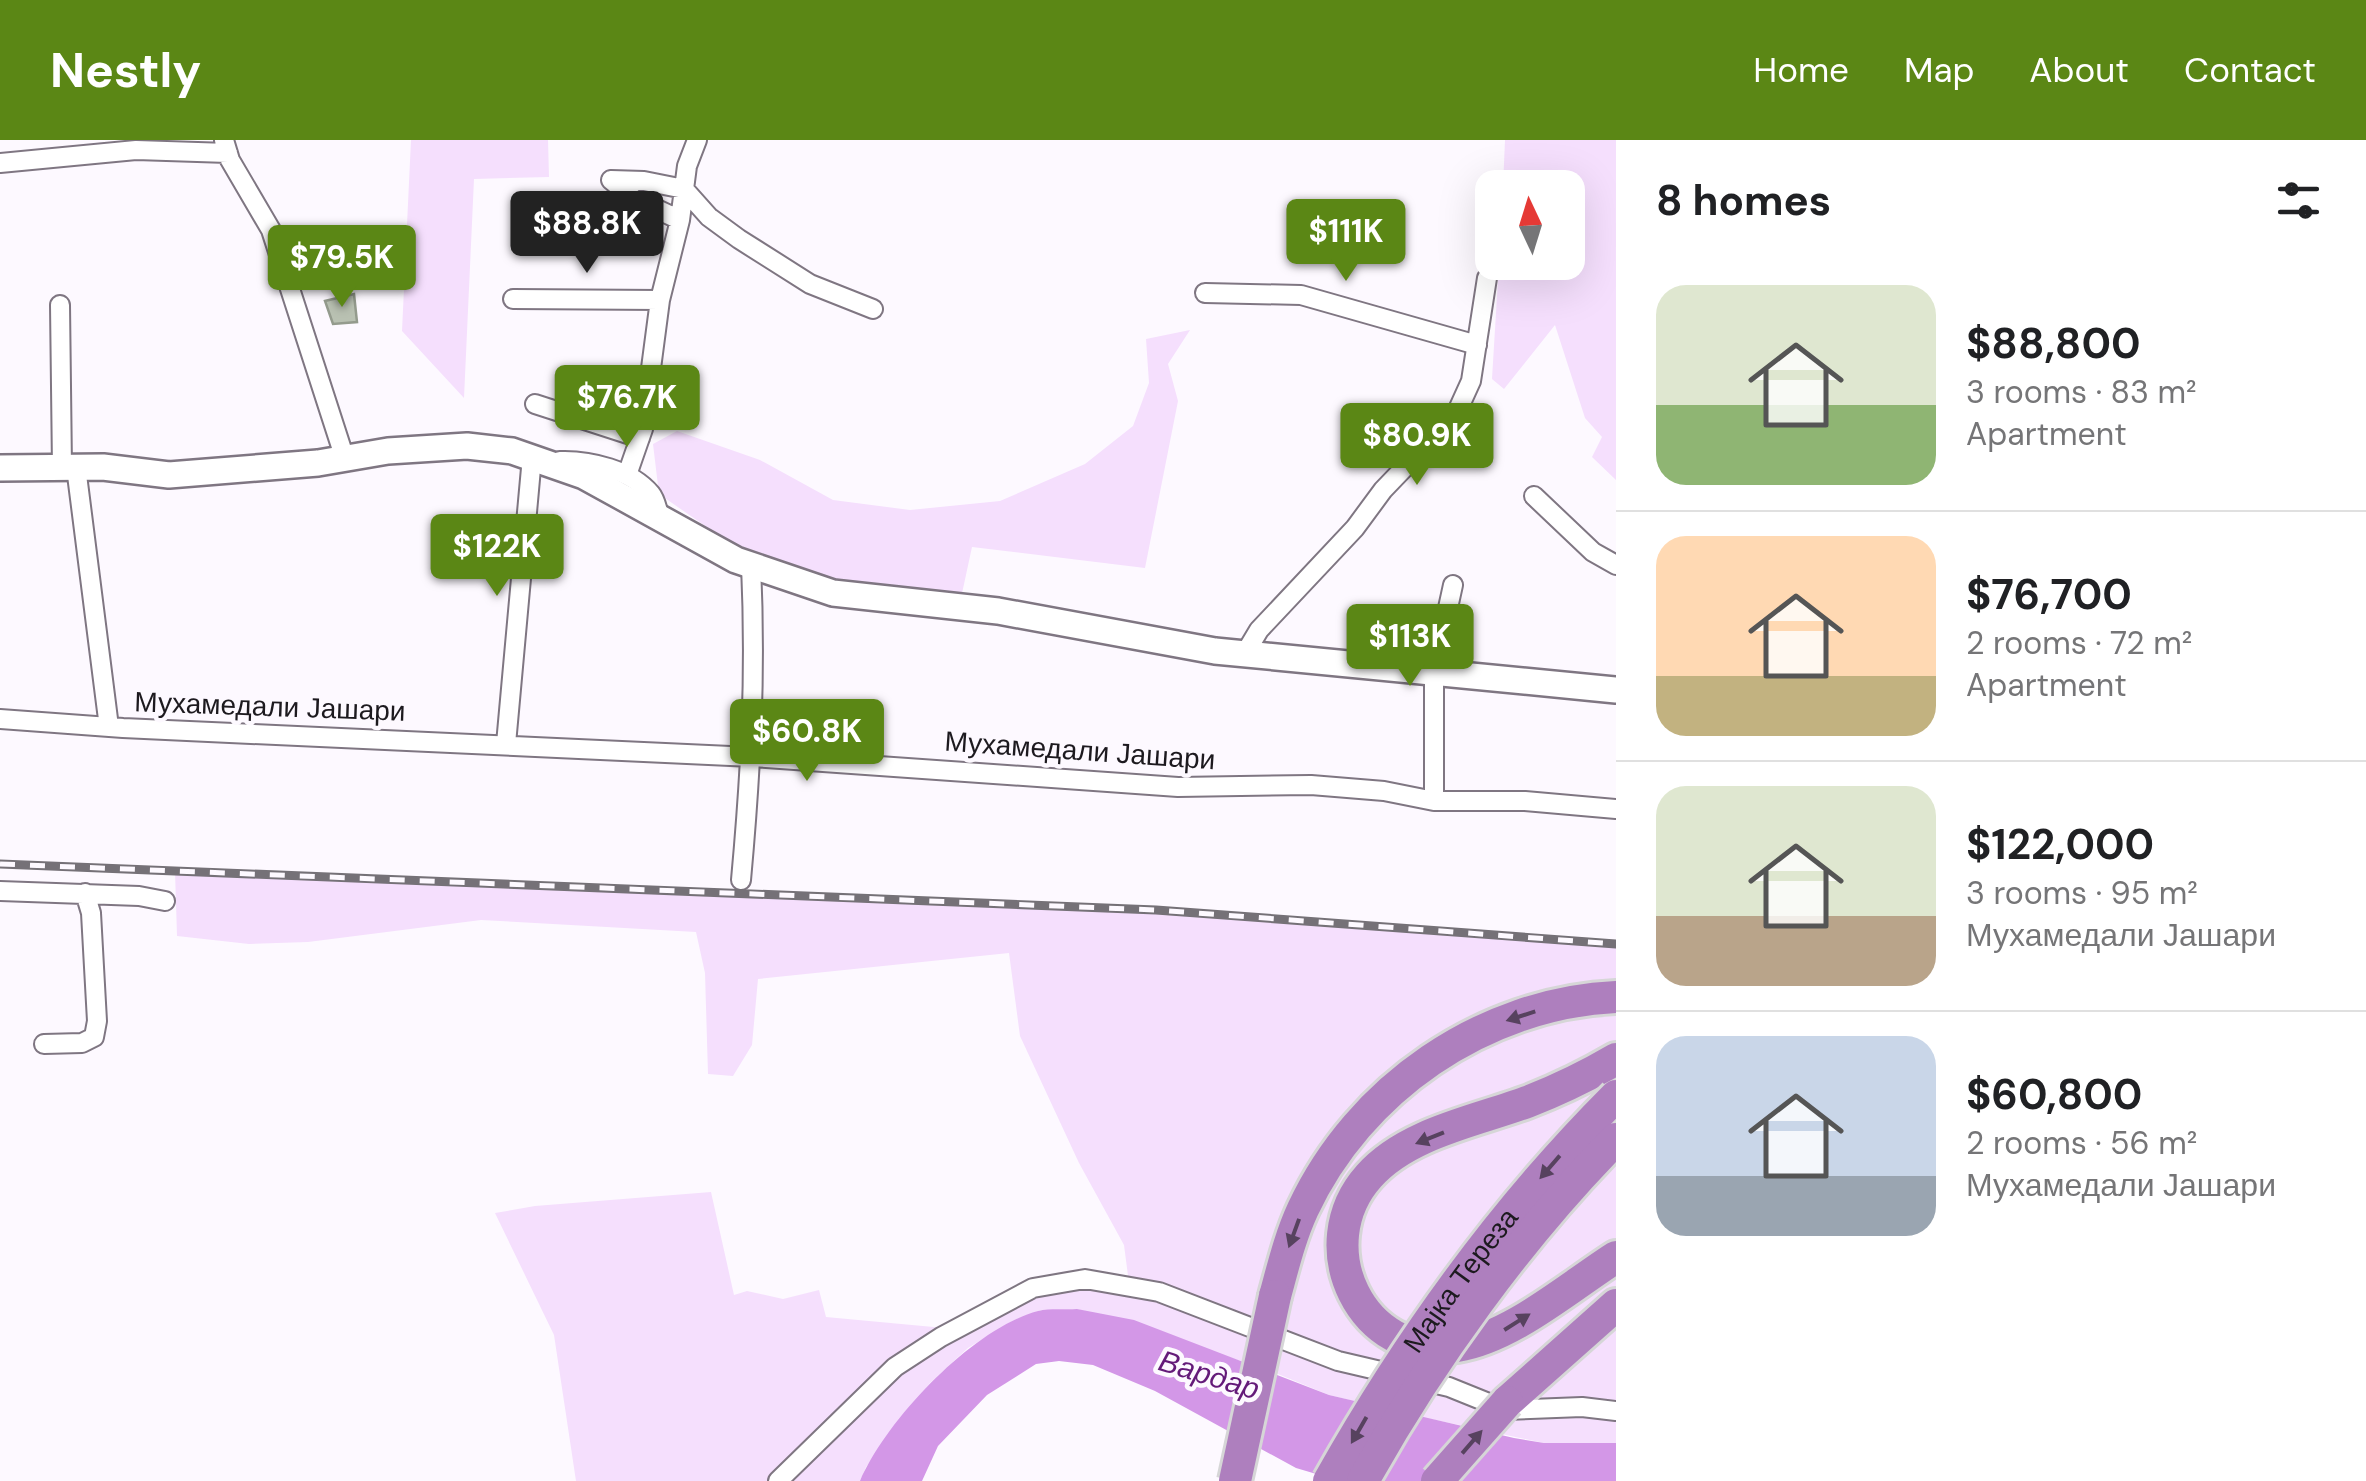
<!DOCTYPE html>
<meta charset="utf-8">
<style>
:root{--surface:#fff;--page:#f2f2f2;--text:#202124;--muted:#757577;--line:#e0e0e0;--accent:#5b8715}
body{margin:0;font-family:"DM Sans",sans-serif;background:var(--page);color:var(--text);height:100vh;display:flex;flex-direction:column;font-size:38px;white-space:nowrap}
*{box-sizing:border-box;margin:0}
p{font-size:32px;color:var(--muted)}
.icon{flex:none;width:55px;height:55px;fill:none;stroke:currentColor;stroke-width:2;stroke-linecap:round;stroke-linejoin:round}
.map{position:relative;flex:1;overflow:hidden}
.drawer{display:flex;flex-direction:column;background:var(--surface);width:750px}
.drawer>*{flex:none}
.needle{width:65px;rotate:356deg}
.controls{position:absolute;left:1475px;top:30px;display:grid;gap:20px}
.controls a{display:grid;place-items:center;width:110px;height:110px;border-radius:20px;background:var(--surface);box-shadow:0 10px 40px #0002;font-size:50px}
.price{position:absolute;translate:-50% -85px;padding:0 22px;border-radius:10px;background:var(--accent);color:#fff;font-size:32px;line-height:65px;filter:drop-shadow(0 2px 5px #0008)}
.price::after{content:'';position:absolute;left:50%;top:60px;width:30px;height:22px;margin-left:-15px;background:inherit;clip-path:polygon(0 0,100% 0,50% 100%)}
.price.current{background:#222;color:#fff}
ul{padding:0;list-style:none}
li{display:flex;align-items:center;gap:30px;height:250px;padding:0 40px}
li+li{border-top:2px solid var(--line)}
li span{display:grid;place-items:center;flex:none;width:280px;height:200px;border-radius:30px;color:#555}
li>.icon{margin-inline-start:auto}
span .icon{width:120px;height:120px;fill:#fffc;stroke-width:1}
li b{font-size:42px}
h2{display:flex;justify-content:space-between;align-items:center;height:120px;padding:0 40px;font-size:42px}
header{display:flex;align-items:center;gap:60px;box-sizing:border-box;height:140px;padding:0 50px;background:var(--accent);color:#fff}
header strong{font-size:48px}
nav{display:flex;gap:55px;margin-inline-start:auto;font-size:35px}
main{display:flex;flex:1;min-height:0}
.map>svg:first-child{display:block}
.green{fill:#f5dffd}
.water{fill:#d397e7}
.building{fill:#b9c1b2;stroke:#949b8d;stroke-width:2.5}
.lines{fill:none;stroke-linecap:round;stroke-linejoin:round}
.minor-casing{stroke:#7f7682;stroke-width:22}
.secondary-casing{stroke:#7f7682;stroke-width:30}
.motorway-casing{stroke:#d6d6d7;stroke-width:38}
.minor{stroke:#fff;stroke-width:18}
.secondary{stroke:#fff;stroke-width:25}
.motorway{stroke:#ae7fbe;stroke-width:32}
.rail-casing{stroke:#757177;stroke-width:9}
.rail{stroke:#fdf9ff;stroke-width:5;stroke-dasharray:15;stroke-linecap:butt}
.motorway-bridge-casing{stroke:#d6d6d7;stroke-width:38;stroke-linecap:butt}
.motorway-bridge{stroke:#ae7fbe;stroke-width:32}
.oneway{fill:#57425f}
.labels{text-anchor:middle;stroke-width:9;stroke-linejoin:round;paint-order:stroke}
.street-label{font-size:28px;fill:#1d1a1f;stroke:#fdf9ff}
.water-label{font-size:30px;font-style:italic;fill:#641a79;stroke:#fdf9ff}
</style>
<header>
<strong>Nestly</strong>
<nav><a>Home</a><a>Map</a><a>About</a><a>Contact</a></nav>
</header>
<main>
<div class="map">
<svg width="1616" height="1341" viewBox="0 0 1616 1341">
<rect width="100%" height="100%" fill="#fdf9ff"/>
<!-- green -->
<path class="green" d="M411 0H548L549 37 474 39 464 258 402 191Z
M1505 0H1616V340L1592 317 1602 297 1585 278 1555 185 1504 249 1492 239 1499 123 1568 122V48L1503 47Z
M1190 190 1168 224 1178 261 1145 428 972 407 961 458 825 442 740 410 659 354 653 304 677 291 760 320 833 360 910 370 1000 361 1085 324 1133 286 1149 243 1146 199Z
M175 731 1156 770 1616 804V1303H1544L1426 1278 1329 1255 1266 1229 1077 1169 1041 1170 1012 1181 968 1208 930 1243 866 1327 860 1341H576L554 1195 495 1073 535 1066 711 1052 734 1155 747 1151 783 1159 819 1150 826 1177 955 1189 1063 1142 1130 1151 1124 1105 1079 1023 1020 896 1009 813 758 839 752 905 733 936 708 934 705 833 696 792 481 780 308 802 249 804 177 796Z"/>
<!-- water -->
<path class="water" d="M1077 1169 1134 1180 1329 1255 1514 1298 1544 1303H1616V1341H1340L1296 1328 1155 1251 1093 1225 1059 1221 1036 1224 987 1255 938 1306 922 1341H860C887 1279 972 1189 1038 1171 1050 1168 1065 1170 1077 1169Z"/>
<!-- building -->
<path class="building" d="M354 154 357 182 333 184 325 161Z"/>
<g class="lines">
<defs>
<path id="minor" d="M224 0 230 20 271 90 345 319
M0 23 136 10 228 13
M611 40 644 41 684 49 709 77 739 99 810 144 873 169
M611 40 633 58 680 80
M1205 153 1301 155 1477 205
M513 159 660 160
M60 165 62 328
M535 264 640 298
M560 321C590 320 631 330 651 354 656 360 657 370 660 377
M76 327 109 587
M627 335 643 289 660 160 680 80 687 26 697 0
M1534 356 1593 412 1616 425
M1244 515 1259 490 1355 388 1383 350 1456 274 1471 241 1487 138
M0 579 123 588 752 617 1178 647 1311 645 1384 651 1434 661H1525L1616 669
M506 604 532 317
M1434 661V532L1453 445
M741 740C751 631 756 534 751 424
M0 751 139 756 165 761
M44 904 82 903 94 897 97 881 91 773 85 753
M778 1341 895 1227 941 1197 1033 1148 1085 1139 1159 1152 1338 1221 1449 1247 1506 1270 1582 1267 1616 1271"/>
<path id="secondary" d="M0 328 103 327 169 335 318 323 388 311 467 306 512 311 584 336 736 420 833 453 998 471 1215 511 1616 550"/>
<path id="motorway" d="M1616 919C1587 936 1558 950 1527 962 1476 981 1407 993 1369 1036 1307 1105 1361 1222 1457 1206 1512 1197 1569 1147 1616 1117
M1275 1156C1283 1127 1290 1097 1303 1069 1359 949 1483 863 1616 857
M1507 1262 1616 1165"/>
</defs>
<!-- minor casing -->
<use href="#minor" class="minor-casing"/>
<!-- secondary casing -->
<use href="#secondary" class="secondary-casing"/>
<!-- motorway casing -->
<use href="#motorway" class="motorway-casing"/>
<!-- minor -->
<use href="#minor" class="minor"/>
<!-- secondary -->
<use href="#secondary" class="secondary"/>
<!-- motorway -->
<use href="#motorway" class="motorway"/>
<defs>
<path id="rail" d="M0 724 1156 770 1616 804"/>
</defs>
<!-- rail casing -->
<use href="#rail" class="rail-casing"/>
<!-- rail -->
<use href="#rail" class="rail"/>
<defs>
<g id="motorway-bridge">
<path d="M1235 1341 1275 1156"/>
<path id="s1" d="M1329 1341C1408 1201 1502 1070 1616 956"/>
<path d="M1363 1341C1429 1222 1520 1096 1616 999"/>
<path d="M1437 1341 1507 1262"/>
</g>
</defs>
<!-- motorway-bridge casing -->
<use href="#motorway-bridge" class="motorway-bridge-casing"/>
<!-- motorway-bridge -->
<use href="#motorway-bridge" class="motorway-bridge"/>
</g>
<!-- one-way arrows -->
<defs><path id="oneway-solid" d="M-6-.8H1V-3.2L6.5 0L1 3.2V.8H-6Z" transform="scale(2.5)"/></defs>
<g class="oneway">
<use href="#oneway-solid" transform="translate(1521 876) rotate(162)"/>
<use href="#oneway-solid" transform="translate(1430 998) rotate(158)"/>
<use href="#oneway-solid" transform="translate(1550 1027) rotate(131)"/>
<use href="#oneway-solid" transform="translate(1294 1093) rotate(110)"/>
<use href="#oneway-solid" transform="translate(1517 1182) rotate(-32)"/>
<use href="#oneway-solid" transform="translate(1359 1290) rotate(120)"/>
<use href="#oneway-solid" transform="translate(1472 1302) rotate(-49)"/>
</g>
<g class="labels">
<!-- street labels -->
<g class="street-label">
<text transform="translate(270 566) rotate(2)" y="10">Мухамедали Јашари</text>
<text transform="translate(1080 610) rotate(4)" y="10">Мухамедали Јашари</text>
<text dy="10" stroke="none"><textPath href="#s1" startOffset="240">Мајка Тереза</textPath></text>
</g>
<!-- water labels -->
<g class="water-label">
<text transform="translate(1209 1235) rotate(17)" y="10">Вардар</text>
</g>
</g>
</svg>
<div class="controls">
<a><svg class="needle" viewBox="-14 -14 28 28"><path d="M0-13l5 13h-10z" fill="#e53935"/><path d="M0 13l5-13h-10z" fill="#757577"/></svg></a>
</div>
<b class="price current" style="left:587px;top:136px">$88.8K</b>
<b class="price" style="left:1346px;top:144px">$111K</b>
<b class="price" style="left:342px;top:170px">$79.5K</b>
<b class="price" style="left:627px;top:310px">$76.7K</b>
<b class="price" style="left:1417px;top:348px">$80.9K</b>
<b class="price" style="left:497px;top:459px">$122K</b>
<b class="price" style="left:1410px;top:549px">$113K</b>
<b class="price" style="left:807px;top:644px">$60.8K</b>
</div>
<section class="drawer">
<h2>8 homes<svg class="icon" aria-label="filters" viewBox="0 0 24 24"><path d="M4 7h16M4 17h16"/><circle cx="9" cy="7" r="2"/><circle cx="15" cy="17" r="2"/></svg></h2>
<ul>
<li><span style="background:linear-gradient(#dfe7d0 60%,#8fb573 0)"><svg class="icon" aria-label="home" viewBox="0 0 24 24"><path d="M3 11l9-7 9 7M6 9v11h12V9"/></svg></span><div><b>$88,800</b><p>3 rooms · 83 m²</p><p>Apartment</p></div></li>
<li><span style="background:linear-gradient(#ffd9b3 70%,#c2b280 0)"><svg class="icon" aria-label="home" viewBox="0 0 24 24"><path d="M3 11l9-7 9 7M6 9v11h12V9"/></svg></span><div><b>$76,700</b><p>2 rooms · 72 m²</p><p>Apartment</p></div></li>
<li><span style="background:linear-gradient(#dfe7d0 65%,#b9a48a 0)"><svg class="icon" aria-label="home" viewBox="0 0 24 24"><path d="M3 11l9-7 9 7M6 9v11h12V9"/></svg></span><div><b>$122,000</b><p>3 rooms · 95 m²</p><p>Мухамедали Јашари</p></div></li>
<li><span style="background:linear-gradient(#c9d6e8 70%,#9aa5b1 0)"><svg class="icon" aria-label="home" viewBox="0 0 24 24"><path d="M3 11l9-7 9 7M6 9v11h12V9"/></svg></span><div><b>$60,800</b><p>2 rooms · 56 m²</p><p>Мухамедали Јашари</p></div></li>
</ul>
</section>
</main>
